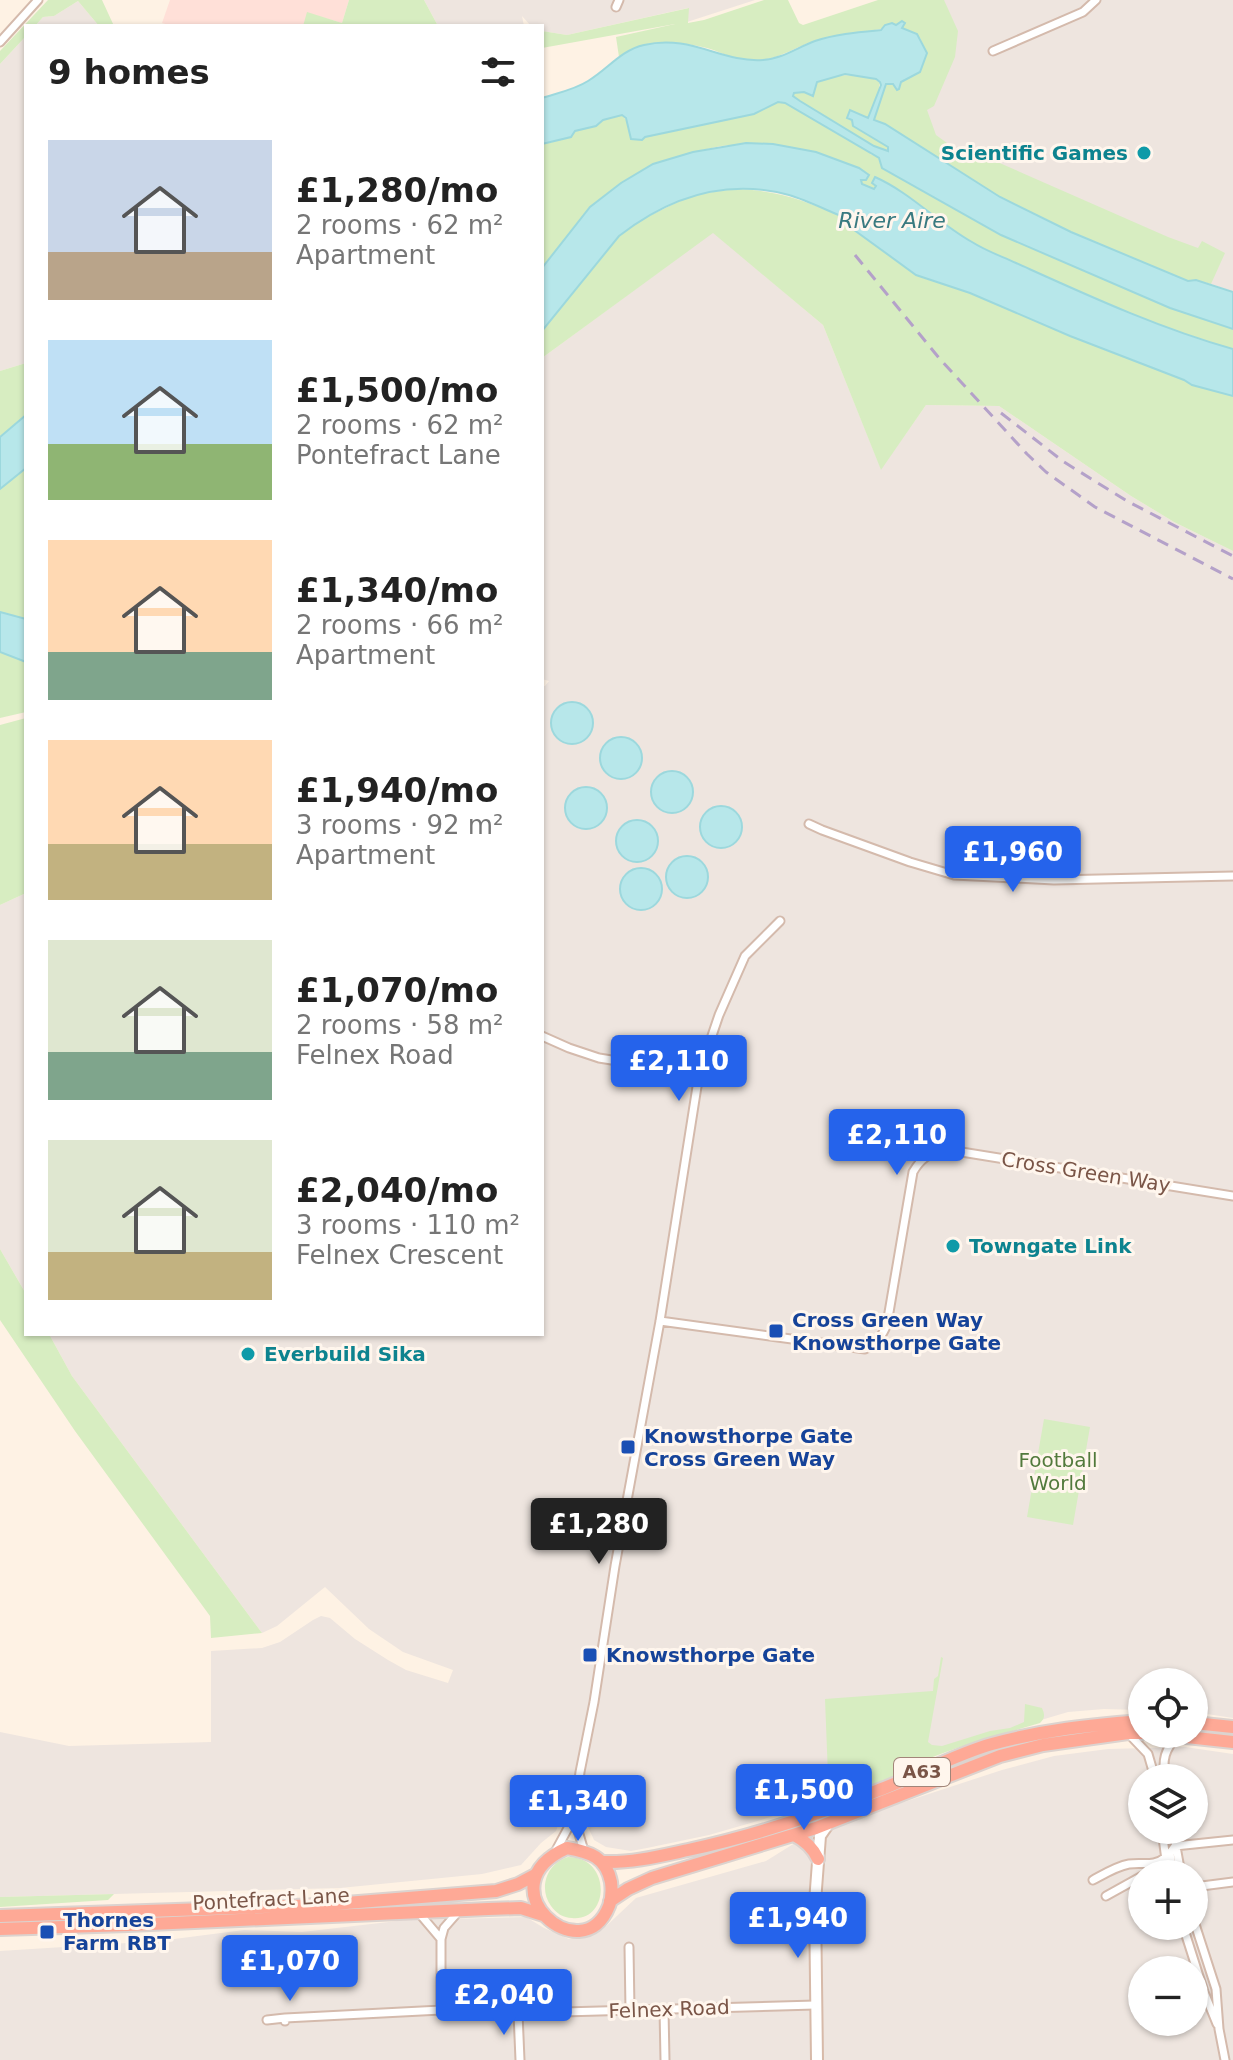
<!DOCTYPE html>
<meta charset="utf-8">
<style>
:root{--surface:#fff;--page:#f2f2f2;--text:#222;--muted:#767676;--accent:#2563eb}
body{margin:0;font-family:"DejaVu Sans",sans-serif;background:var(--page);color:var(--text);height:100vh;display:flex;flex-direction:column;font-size:30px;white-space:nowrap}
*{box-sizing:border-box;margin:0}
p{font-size:26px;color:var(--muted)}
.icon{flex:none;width:44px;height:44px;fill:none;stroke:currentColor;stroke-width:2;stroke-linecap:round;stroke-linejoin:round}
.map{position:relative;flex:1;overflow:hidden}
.panel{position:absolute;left:24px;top:24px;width:520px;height:1312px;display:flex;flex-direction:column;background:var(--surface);border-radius:0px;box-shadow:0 2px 6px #0004}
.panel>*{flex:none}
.controls{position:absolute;left:1128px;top:1668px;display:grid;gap:16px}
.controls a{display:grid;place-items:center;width:80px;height:80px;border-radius:50%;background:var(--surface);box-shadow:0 2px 6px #0004;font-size:40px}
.price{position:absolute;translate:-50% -68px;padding:0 18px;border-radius:8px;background:var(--accent);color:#fff;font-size:26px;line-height:52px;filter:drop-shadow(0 2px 4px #0008)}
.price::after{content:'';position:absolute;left:50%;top:48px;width:24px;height:18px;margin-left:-12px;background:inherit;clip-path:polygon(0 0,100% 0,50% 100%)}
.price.on{background:#222;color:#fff}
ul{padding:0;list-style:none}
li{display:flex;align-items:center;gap:24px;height:200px;padding:0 24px}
li span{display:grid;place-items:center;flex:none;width:224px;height:160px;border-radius:0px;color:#555}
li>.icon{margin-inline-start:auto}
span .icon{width:96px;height:96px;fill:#fffc;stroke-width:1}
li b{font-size:34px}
h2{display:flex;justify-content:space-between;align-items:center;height:96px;padding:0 24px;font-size:34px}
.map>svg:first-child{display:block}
.commercial{fill:#ffe0d8}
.industrial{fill:#eee5df;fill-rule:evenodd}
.green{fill:#d7edc1}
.water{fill:#b7e7ea;stroke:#9cd8dd;stroke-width:2;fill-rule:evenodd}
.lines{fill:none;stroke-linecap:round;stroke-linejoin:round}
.street-casing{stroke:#d4baac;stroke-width:11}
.secondary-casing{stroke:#d7baa9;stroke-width:14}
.highway-casing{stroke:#dcd3cf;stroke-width:16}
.street{stroke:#fff;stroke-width:7}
.secondary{stroke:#fff;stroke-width:10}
.highway{stroke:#fea996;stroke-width:12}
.rail{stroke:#b4a1c9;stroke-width:3;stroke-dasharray:12 8;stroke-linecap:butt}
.culture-dot{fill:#0f9aa8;stroke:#fff6ed;stroke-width:3}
.transit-dot{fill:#1a4fb4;stroke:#fff6ed;stroke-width:3}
.labels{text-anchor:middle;stroke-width:6;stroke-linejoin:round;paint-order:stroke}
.shield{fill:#fff6ed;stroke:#a28579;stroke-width:2}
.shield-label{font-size:18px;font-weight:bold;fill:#7a5547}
.culture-label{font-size:20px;font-weight:bold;fill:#0d838f;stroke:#fff6ed;text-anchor:start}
.street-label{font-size:20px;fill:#7a5547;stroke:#fff6ed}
.transit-label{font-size:20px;font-weight:bold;fill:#164399;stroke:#fff6ed;text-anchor:start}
.park-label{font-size:20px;fill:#527a3c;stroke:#fff6ed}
.water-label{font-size:22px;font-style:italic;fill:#397a80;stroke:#fff6ed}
</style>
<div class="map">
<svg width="1233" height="2060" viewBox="0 0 1233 2060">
<rect width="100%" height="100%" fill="#fef2e4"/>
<!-- commercial -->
<path class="commercial" d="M170 0H349L342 23 308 13 303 26H172L162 23Z"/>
<!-- industrial -->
<path class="industrial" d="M424 0H755L687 22 688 8 567 35 542 31V26H531L522 16 524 26H438Z
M944 0H1233V292L1071 232 1000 197 903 135Z
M78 1 99 26H35L43 17 54 16Z
M26 36V363L0 371V64Z
M713 232 823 325 881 469 926 405 999 406 1131 496 1174 522 1233 551V1718L1194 1712V1682H1142V1710L1104 1709 1068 1712 938 1751 840 1793 761 1820 709 1835 647 1848 631 1851 606 1847 594 1840 588 1827 559 1823 556 1831 541 1843 521 1865 482 1874 340 1888 0 1897V1732L69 1746 211 1742V1651L262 1648 280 1642 313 1620 321 1616 330 1618 355 1639 388 1660 406 1670 448 1683 453 1670 403 1652 369 1629 325 1587 277 1626 262 1633 72 1376 49 1334H542V686H545L549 681 542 679V358Z
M26 893V1294L0 1249V905Z
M1185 1747 1233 1754V2060H0V1951L159 1941 244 1930 302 1932 406 1920 526 1917 544 1928 569 1939 602 1930 636 1898 766 1861 803 1838 825 1832 889 1807 1002 1770 1054 1756 1108 1749ZM1142 1778H1194V1830H1142ZM1142 1874H1194V1926H1142ZM1142 1970H1194V2022H1142Z"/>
<!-- green -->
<path class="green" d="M48 0H102L114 26H99L78 1 54 16 43 17 35 26H26V36L0 64V51Z
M349 0H424L438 26H303L307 12 342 23Z
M764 0H788L799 23 803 25 878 0H944L958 31 955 57 934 106 927 110 936 135 958 151 986 153 995 161 1168 237 1198 248 1202 241 1225 253 1211 284 1196 280 1188 281 1071 232 1000 197 878 121 864 117 852 120 889 148 886 152 874 147 870 154 879 158 883 168 1001 235 1170 308 1233 329V349L1165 328 1057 283 970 242 952 230 921 206 876 186 872 189 862 184 861 180 864 179 859 168 816 152 758 143 721 146 693 152 653 164 621 183 590 207 542 268V144L571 137 575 131 596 126 603 120 622 115 642 140 645 137 754 114 778 102H800L794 97V92C808 91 806 89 817 82 832 73 865 73 880 82L879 88 886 83 899 84 901 82 920 72 927 53 920 38 896 25C870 33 843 33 817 40 788 49 776 64 742 59 730 58 718 51 707 48 677 41 645 37 619 57L616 37 675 24 542 48V31L567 35 689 8 688 23 704 20Z
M734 189C778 190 802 200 842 216L840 219 916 275 970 293 1070 336 1184 380 1192 385 1233 396V551L1174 522 1131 496 999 406 926 405 881 470 823 325 713 233 542 358V331L619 236 635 223 692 195Z
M26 363V415L0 437V371Z
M26 468V619L0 612V489Z
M0 652 26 662V712L0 718Z
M26 718V893L0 905V725Z
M0 1249 26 1294V1334H49L72 1376 262 1633 211 1638 210 1616 75 1431 0 1320Z
M1044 1419 1090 1427 1073 1525 1027 1517Z
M941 1657 943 1658 928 1742 932 1745 942 1746 990 1731 1010 1728 1024 1722 1025 1704 1042 1708C1045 1715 1045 1718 1040 1723 1000 1735 959 1745 921 1762 906 1768 892 1778 877 1784 867 1788 852 1797 841 1795 832 1793 830 1785 828 1776L825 1699 933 1691 934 1679 938 1676Z
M568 1857C612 1857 610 1922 572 1918 563 1918 556 1913 551 1906 538 1888 547 1863 568 1857Z
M114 1894 108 1900 0 1907V1897Z"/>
<!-- water -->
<path class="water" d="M902 21 905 23 902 28 917 34 927 53 920 72 901 82 899 89 897 90 893 84H886L874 120 885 124 1000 197 1071 232 1188 281 1196 280 1233 292V329L1170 308 1001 235 882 168 879 158 785 103 778 102 754 114 645 137 642 140 631 139 626 118 622 115 603 120 596 126 575 131 571 137 542 144V98C557 93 574 90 588 81 607 70 621 50 644 45 692 34 721 63 763 60 782 59 798 47 815 41 835 34 860 32 881 30L885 25 892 23 896 25ZM845 74 876 79 880 82 881 85 868 118 850 110 847 118 852 120 853 126 888 147V151L874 146 800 101 793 96 794 93 804 92 813 96 817 82Z
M746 143 773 144 816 152 859 168 869 175 866 180H861L862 184 874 189 876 186 872 183 875 177C911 193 938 223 972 242 986 251 1001 256 1016 263 1087 295 1158 328 1233 349V396L1192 385 1184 380 1070 336 970 293 916 275 839 219 841 216C824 209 806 200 789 195 726 178 669 197 619 236L542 331V268L590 207 621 183 653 164 693 152Z
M26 415V468L0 489V437Z
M0 612 26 619V662L0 652Z
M551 723a21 21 0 1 1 42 0a21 21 0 1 1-42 0Z
M600 758a21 21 0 1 1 42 0a21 21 0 1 1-42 0Z
M651 792a21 21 0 1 1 42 0a21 21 0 1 1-42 0Z
M565 808a21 21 0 1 1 42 0a21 21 0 1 1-42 0Z
M700 827a21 21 0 1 1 42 0a21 21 0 1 1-42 0Z
M616 841a21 21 0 1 1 42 0a21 21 0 1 1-42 0Z
M666 877a21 21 0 1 1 42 0a21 21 0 1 1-42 0Z
M620 889a21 21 0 1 1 42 0a21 21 0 1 1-42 0Z"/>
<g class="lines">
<defs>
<path id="street" d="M616 7 619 0
M0 42 38 0
M993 51 1083 12 1096 0
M809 824 822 830 910 862 954 875 1054 880 1233 876
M542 1036 569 1048 599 1058 699 1074
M660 1321 865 1349C877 1342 882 1337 887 1324L913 1172C921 1158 929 1154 943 1149L1233 1196
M1128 1733 1148 1754 1155 1778
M1165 1778C1162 1759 1165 1750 1177 1736
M574 1817 584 1851
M1162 1830 1166 1860
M1173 1830 1181 1874
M1175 1846 1233 1840
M554 1854 574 1817 580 1772 594 1702 615 1566 660 1321 699 1074 719 1015 745 956 780 921
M1152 1874 1168 1871 1172 1866 1170 1853 1175 1846
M1093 1880C1104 1874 1117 1866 1129 1864 1143 1862 1154 1867 1166 1857
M1194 1887 1233 1882
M1106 1896 1142 1876
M419 1913 441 1939
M1194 1921 1216 1989 1219 2029 1225 2060
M1183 1926 1204 1992 1217 2024
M629 1947 630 2010
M664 2009 665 2060
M441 2010V1939L444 1928 458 1912
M518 2013 520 2060
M285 2018 441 2010 451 2015 815 2005
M267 2020 285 2018V2021"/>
<path id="secondary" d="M817 2060 815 1902 820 1836 829 1823"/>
<path id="highway" d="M1194 1723 1233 1727
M1159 1734 1233 1742
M818 1792 831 1803 840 1805
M794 1835C804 1840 813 1848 818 1859
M567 1848C590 1852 606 1857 611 1882 612 1890 612 1898 609 1906 582 1974 482 1886 567 1848Z
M604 1862C632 1863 660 1856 688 1850 753 1836 817 1815 879 1790 917 1776 953 1755 992 1744 1043 1730 1090 1725 1142 1721
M610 1901 628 1889 652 1878 816 1828 1000 1756 1043 1745 1128 1733H1142
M0 1916 321 1905 496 1891 518 1884 535 1875
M0 1929 128 1925 488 1909 521 1908 543 1915"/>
</defs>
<!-- street casing -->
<use href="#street" class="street-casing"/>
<!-- secondary casing -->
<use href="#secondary" class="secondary-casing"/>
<!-- highway casing -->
<use href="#highway" class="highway-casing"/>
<!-- street -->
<use href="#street" class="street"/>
<!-- secondary -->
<use href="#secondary" class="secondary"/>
<!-- highway -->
<use href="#highway" class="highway"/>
<!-- rail -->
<path class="rail" d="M855 255 939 358 1027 454 1046 472 1095 507 1233 579
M1001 413 1064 462 1127 501 1233 556"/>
</g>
<!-- markers -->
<g class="culture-dot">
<circle cx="1144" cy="153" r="8"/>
<circle cx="953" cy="1246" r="8"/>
<circle cx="248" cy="1354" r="8"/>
</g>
<g class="transit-dot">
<rect x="768" y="1323" width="16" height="16" rx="4"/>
<rect x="620" y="1439" width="16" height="16" rx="4"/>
<rect x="582" y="1647" width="16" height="16" rx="4"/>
<rect x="39" y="1924" width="16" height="16" rx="4"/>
</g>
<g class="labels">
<!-- shield labels -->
<rect class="shield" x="894" y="1758" width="56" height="28" rx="6"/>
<g class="shield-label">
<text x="922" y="1778">A63</text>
</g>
<!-- culture labels -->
<g class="culture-label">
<text x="1128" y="160" text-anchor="end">Scientific Games</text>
<text x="969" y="1253">Towngate Link</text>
<text x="264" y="1361">Everbuild Sika</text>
</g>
<!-- street labels -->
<g class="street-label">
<text transform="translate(1086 1172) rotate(9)" y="7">Cross Green Way</text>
<text transform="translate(271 1899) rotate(-3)" y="7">Pontefract Lane</text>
<text transform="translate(669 2009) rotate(-2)" y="7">Felnex Road</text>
</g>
<!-- transit labels -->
<g class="transit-label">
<text x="792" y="1327">Cross Green Way<tspan x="792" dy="23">Knowsthorpe Gate</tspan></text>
<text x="644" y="1443">Knowsthorpe Gate<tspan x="644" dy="23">Cross Green Way</tspan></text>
<text x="606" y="1662">Knowsthorpe Gate</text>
<text x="63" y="1927">Thornes<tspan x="63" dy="23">Farm RBT</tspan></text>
</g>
<!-- park labels -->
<g class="park-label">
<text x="1058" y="1467">Football<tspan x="1058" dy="23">World</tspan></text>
</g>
<!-- water labels -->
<g class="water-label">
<text x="892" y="228">River Aire</text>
</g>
</g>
</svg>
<div class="controls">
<a><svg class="icon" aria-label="locate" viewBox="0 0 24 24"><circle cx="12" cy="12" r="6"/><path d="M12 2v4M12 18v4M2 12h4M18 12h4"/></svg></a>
<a><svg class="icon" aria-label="layers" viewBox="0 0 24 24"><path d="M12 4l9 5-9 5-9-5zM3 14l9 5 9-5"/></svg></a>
<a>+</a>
<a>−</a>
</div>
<b class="price" style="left:1013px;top:894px">£1,960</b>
<b class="price" style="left:679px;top:1103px">£2,110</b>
<b class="price" style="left:897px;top:1177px">£2,110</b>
<b class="price on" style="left:599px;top:1566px">£1,280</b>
<b class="price" style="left:804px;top:1832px">£1,500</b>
<b class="price" style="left:578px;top:1843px">£1,340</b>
<b class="price" style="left:798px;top:1960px">£1,940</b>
<b class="price" style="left:290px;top:2003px">£1,070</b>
<b class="price" style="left:504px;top:2037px">£2,040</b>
<section class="panel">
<h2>9 homes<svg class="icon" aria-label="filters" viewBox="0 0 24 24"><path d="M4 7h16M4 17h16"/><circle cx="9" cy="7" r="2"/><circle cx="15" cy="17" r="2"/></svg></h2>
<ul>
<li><span style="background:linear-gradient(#c9d6e8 70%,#b9a48a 0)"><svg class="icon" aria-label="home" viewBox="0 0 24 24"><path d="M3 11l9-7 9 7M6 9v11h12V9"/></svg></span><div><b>£1,280/mo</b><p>2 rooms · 62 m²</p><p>Apartment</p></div></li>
<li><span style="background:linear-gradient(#bfe0f5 65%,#8fb573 0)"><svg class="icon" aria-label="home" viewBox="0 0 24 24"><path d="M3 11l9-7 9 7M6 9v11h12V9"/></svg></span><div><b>£1,500/mo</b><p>2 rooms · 62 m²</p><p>Pontefract Lane</p></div></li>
<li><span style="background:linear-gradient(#ffd9b3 70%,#7fa58c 0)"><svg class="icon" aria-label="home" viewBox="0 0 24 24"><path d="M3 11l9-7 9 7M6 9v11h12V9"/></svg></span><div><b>£1,340/mo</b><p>2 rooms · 66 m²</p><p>Apartment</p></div></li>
<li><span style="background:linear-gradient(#ffd9b3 65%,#c2b280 0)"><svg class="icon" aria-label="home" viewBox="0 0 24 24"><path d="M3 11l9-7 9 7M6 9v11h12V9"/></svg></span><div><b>£1,940/mo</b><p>3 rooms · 92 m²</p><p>Apartment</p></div></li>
<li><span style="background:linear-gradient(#dfe7d0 70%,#7fa58c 0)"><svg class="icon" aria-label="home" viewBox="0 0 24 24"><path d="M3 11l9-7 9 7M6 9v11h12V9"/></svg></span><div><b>£1,070/mo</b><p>2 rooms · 58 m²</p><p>Felnex Road</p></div></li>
<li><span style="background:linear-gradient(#dfe7d0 70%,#c2b280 0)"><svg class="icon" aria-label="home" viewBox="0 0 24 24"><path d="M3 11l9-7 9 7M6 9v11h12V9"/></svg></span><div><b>£2,040/mo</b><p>3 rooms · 110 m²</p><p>Felnex Crescent</p></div></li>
</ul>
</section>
</div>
